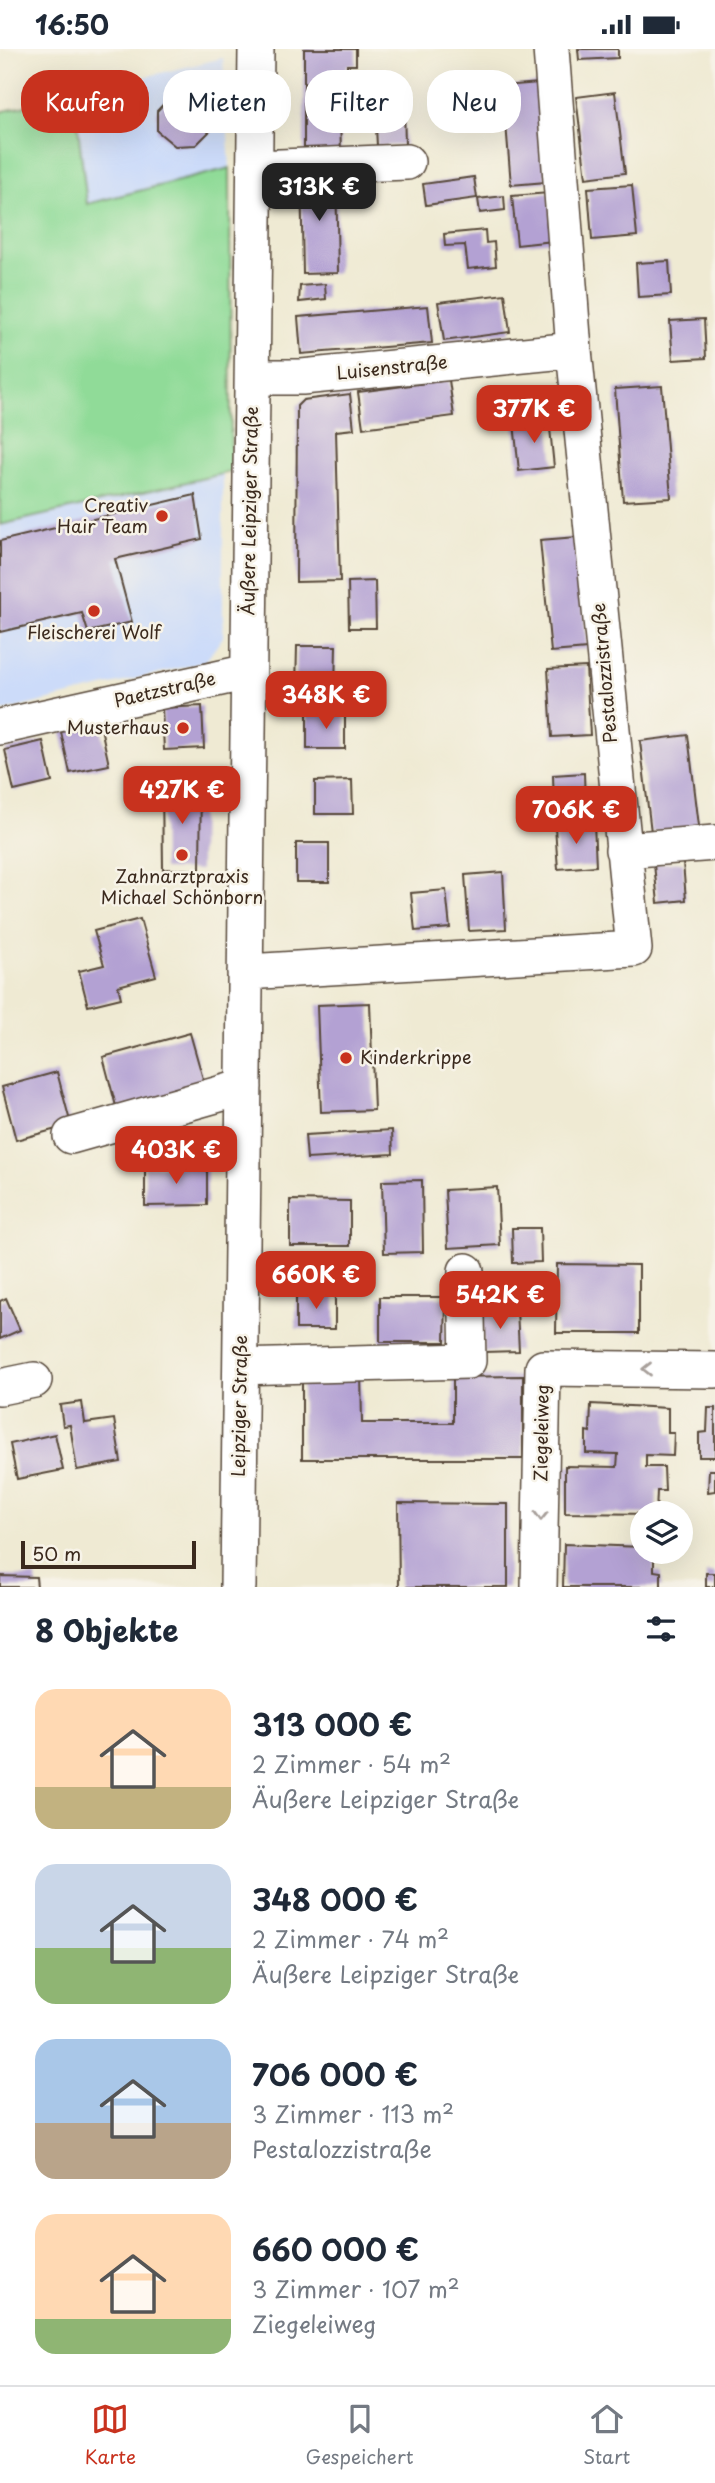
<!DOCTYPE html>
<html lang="de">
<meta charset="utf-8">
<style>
:root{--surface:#fff;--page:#f2f2f3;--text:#1f2937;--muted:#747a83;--line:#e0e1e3;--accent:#c8321e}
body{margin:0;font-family:"Playpen Sans",sans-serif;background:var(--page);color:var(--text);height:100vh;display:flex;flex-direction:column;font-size:26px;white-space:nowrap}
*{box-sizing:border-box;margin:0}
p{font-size:23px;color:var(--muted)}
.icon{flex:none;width:38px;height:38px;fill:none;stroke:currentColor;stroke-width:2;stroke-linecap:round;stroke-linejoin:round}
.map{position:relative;height:1538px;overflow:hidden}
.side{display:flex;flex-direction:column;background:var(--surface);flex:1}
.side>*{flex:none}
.top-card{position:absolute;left:21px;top:21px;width:674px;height:63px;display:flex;gap:14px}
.buttons{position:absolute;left:630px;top:1452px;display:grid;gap:14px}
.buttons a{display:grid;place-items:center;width:63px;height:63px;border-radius:50%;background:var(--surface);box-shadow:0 7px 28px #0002;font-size:35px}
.scale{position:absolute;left:21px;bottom:18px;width:175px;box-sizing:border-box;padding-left:7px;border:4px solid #3b2a1e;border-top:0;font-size:19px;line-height:24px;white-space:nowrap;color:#3b2a1e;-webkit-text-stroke:5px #f7f3e8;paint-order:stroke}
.price{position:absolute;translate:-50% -60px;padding:0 16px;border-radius:14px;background:var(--accent);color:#fff;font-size:23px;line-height:46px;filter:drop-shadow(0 2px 4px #0008)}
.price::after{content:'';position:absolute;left:50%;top:42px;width:21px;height:16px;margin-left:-10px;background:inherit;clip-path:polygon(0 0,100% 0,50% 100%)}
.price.selected{background:#222;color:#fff}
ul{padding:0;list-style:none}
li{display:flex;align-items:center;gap:21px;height:175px;padding:0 35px}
li span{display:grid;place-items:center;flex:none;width:196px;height:140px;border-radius:21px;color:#555}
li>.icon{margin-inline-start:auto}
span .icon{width:84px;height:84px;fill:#fffc;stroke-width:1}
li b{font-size:30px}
h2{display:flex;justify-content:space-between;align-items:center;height:84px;padding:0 35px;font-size:30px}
.pill{padding:0 24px;border-radius:28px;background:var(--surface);box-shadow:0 7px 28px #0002;font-size:24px;line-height:63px}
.pill.selected{background:var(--accent);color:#fff}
.status{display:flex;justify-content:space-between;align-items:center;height:49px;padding:0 35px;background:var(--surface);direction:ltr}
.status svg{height:19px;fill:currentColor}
.tabs{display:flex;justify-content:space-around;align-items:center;height:98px;border-top:2px solid var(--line);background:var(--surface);font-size:19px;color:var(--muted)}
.tabs a{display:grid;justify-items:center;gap:4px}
.tabs .selected{color:var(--accent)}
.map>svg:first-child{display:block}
.built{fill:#ccdbf9}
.green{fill:#90db98;stroke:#66825b;stroke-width:2}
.building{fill:#b3a1d3}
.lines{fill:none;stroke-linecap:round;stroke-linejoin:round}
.minor-casing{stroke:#564739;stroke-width:38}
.minor{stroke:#fff;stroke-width:35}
.oneway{stroke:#a79f9a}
.poi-dot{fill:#c8321e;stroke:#f7f3e8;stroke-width:2.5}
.labels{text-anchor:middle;stroke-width:5;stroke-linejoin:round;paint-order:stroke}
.street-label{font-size:18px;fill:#3b2a1e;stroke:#f7f3e8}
.poi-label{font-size:18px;fill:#3b2a1e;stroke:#f7f3e8;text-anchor:end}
</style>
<div class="status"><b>16:50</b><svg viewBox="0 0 49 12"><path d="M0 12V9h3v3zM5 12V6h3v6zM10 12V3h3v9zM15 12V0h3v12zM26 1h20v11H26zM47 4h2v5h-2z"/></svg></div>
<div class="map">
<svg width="715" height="1538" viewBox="0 0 715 1538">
<rect width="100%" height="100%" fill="#f7f3e8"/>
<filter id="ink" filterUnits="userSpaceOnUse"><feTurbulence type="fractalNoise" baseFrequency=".0143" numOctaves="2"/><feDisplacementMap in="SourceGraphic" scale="14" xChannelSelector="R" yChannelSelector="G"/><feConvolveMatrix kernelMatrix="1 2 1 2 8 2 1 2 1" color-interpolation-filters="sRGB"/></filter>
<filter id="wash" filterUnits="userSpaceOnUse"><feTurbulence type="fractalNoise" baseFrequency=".00686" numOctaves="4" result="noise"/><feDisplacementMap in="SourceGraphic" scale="28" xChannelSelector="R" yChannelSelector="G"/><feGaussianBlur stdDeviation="1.57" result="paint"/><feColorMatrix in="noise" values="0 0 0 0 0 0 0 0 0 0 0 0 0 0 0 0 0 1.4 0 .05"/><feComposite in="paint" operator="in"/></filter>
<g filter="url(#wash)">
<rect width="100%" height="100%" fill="#efead3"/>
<!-- built -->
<path class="built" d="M223 9 230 119 86 155 74 45Z
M223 425V588L205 613 0 663V477Z"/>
<!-- green -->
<path class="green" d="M74 45 87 155 230 119 231 423 0 476V63Z"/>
<g id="blocks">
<!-- building -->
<path class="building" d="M304 0H356V16H347V61L340 60 341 108 304 109Z
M578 0H618V9L579 11Z
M539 34 546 133 511 136 503 37Z
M615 43 625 124 586 129 576 48Z
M194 44 210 58 212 80 196 96 175 97 157 82V62L173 45Z
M404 58 405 96 377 97 375 59Z
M336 124 338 224 303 225 301 125Z
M474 128 477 149 426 156 423 135Z
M632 136 637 187 592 191 588 139Z
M549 144 553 192 517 196 512 147Z
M504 147 505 161 480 164 478 150Z
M485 181 486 194 494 193 496 217 468 220 465 196 445 197 444 185Z
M669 212 671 246 638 248 636 214Z
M325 235 326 250 299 253 300 237Z
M505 245 510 283 444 292 438 253Z
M428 257 432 294 301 305 298 268Z
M704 270 706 309 673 311 670 272Z
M449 331 454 367 363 379 358 343Z
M662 337 671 449 623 452 615 340Z
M350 345 354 380 336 382 340 532 296 533 297 357 303 351Z
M549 370 554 418 519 422 514 374Z
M195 446 202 490 115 510 132 573 88 583 82 564 0 583V492Z
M577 488 587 600 551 603 540 491Z
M375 532 376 579H349L348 533Z
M297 597H336L335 640 296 639Z
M586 618 590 686 552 688 548 620Z
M202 657 204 699 164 701 162 659Z
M307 663H345V700H307Z
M100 674 109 716 70 724 61 683Z
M688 686 699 777 651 783 640 692Z
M43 692 52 733 14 742 5 701Z
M584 724 585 755 554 756 553 726Z
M352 731 353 765H315V732Z
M162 733 201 734 200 821 163 820Z
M594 775 596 817 558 820 555 778Z
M296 794H329V833H296Z
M683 813 686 851 658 854 654 815Z
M503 823 506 880 469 882 465 826Z
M446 841 450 879 415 882 411 844Z
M140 870 156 927 118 937 121 949 88 957 79 922 104 916 94 882Z
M370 954 374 1061 321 1063 317 956Z
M190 984 205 1037 117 1061 103 1008Z
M57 1023 71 1076 16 1091 2 1038Z
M392 1081 393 1105 307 1110 305 1086Z
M156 1082H197V1098H156Z
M145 1117H207V1156L145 1157Z
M422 1131 423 1203 384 1204 382 1132Z
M497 1138 500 1196 448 1199 445 1141Z
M290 1151 350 1152V1197H290Z
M512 1179H540L541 1213 513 1214Z
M557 1215 639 1216V1284H556Z
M296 1243H335V1280H296Z
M380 1248H446L445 1293H380Z
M6 1249 20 1281 0 1290V1252Z
M517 1260 519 1302 484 1303 482 1261Z
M361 1324 362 1374H453V1328L523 1327V1410H302V1325Z
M82 1353 85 1374 114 1370 121 1413 77 1421 70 1376 63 1377 60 1356Z
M591 1355 668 1359V1384H674L673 1407 646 1406V1418H664L665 1442H657L656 1465 565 1464V1417L617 1418 618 1405 586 1404V1382L590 1383Z
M708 1359H715V1408H699V1384L707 1383Z
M55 1385 63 1421 17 1430 10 1395Z
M709 1421H715V1442L708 1443Z
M398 1454 508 1455V1538H399Z
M564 1495 642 1498V1503H654V1522L661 1523V1538H563Z
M706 1524H715V1538H706Z
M0 1527 36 1528 37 1538H0Z"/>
</g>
</g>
<g filter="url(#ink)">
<use href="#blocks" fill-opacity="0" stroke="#564739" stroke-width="2"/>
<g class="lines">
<defs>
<path id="minor" d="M255 119 407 113
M253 328H302L574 301
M0 678 248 623
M623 801 715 794
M245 923 634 900 574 301 551 0
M71 1087 244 1038
M241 1318 468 1312 466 1222
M0 1338 34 1331
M238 1538 256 0
M539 1538 543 1319 715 1321"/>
</defs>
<!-- minor casing -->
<use href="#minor" class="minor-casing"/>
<!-- minor -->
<use href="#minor" class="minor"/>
</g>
<!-- one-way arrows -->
<defs><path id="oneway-chevron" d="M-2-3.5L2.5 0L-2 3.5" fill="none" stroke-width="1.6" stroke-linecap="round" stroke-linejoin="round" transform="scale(1.75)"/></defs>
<g class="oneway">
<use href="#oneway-chevron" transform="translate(647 1320) rotate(-180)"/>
<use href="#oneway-chevron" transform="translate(541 1467) rotate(91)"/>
</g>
</g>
<!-- markers -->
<g class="poi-dot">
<circle cx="162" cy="467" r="7"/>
<circle cx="94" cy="562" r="7"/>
<circle cx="183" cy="679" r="7"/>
<circle cx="182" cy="806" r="7"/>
<circle cx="346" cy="1009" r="7"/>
</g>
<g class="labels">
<!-- street labels -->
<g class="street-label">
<text transform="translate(392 319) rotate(-6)" y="6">Luisenstraße</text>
<text transform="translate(250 462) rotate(-89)" y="6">Äußere Leipziger Straße</text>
<text transform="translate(605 624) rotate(-95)" y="6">Pestalozzistraße</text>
<text transform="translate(165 641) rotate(-13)" y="6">Paetzstraße</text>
<text transform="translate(240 1357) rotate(-89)" y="6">Leipziger Straße</text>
<text transform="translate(542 1384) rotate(-89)" y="6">Ziegeleiweg</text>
</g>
<!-- poi labels -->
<g class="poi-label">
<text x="148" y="463">Creativ<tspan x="148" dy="21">Hair Team</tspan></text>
<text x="94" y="590" text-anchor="middle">Fleischerei Wolf</text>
<text x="169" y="685">Musterhaus</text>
<text x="182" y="834" text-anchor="middle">Zahnarztpraxis<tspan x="182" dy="21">Michael Schönborn</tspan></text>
<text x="360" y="1015" text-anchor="start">Kinderkrippe</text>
</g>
</g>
</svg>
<div class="buttons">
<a><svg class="icon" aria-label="layers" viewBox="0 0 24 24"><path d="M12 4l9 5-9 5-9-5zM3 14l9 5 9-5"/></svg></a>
</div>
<div class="scale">50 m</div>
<b class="price selected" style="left:319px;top:174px">313K €</b>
<b class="price" style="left:534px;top:396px">377K €</b>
<b class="price" style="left:326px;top:682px">348K €</b>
<b class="price" style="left:182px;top:777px">427K €</b>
<b class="price" style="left:576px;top:797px">706K €</b>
<b class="price" style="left:176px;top:1137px">403K €</b>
<b class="price" style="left:316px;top:1262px">660K €</b>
<b class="price" style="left:500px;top:1282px">542K €</b>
<div class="top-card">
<a class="pill selected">Kaufen</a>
<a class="pill">Mieten</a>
<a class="pill">Filter</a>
<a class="pill">Neu</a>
</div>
</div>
<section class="side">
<h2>8 Objekte<svg class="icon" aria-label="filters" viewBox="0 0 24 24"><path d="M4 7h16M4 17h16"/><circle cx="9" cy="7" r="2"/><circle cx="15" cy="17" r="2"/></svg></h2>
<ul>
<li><span style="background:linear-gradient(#ffd9b3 70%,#c2b280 0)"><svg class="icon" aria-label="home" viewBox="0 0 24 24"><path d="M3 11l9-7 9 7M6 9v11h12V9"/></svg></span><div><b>313 000 €</b><p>2 Zimmer · 54 m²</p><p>Äußere Leipziger Straße</p></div></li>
<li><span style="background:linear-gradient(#c9d6e8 60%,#8fb573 0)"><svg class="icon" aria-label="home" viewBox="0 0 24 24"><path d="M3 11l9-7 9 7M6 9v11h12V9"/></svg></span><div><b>348 000 €</b><p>2 Zimmer · 74 m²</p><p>Äußere Leipziger Straße</p></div></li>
<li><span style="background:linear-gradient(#a9c7e8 60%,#b9a48a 0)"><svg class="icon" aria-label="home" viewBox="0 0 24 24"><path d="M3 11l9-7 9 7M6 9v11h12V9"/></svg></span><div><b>706 000 €</b><p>3 Zimmer · 113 m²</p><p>Pestalozzistraße</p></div></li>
<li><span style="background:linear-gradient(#ffd9b3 75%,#8fb573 0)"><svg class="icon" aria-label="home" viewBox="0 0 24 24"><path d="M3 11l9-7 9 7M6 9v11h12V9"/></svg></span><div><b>660 000 €</b><p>3 Zimmer · 107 m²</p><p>Ziegeleiweg</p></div></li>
</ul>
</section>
<nav class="tabs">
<a class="selected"><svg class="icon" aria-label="map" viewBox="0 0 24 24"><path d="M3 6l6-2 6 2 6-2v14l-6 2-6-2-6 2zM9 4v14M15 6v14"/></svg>Karte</a>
<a><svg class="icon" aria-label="saved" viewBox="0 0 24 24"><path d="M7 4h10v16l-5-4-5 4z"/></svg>Gespeichert</a>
<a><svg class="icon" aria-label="home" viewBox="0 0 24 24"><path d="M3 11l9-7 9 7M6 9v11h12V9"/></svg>Start</a>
</nav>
